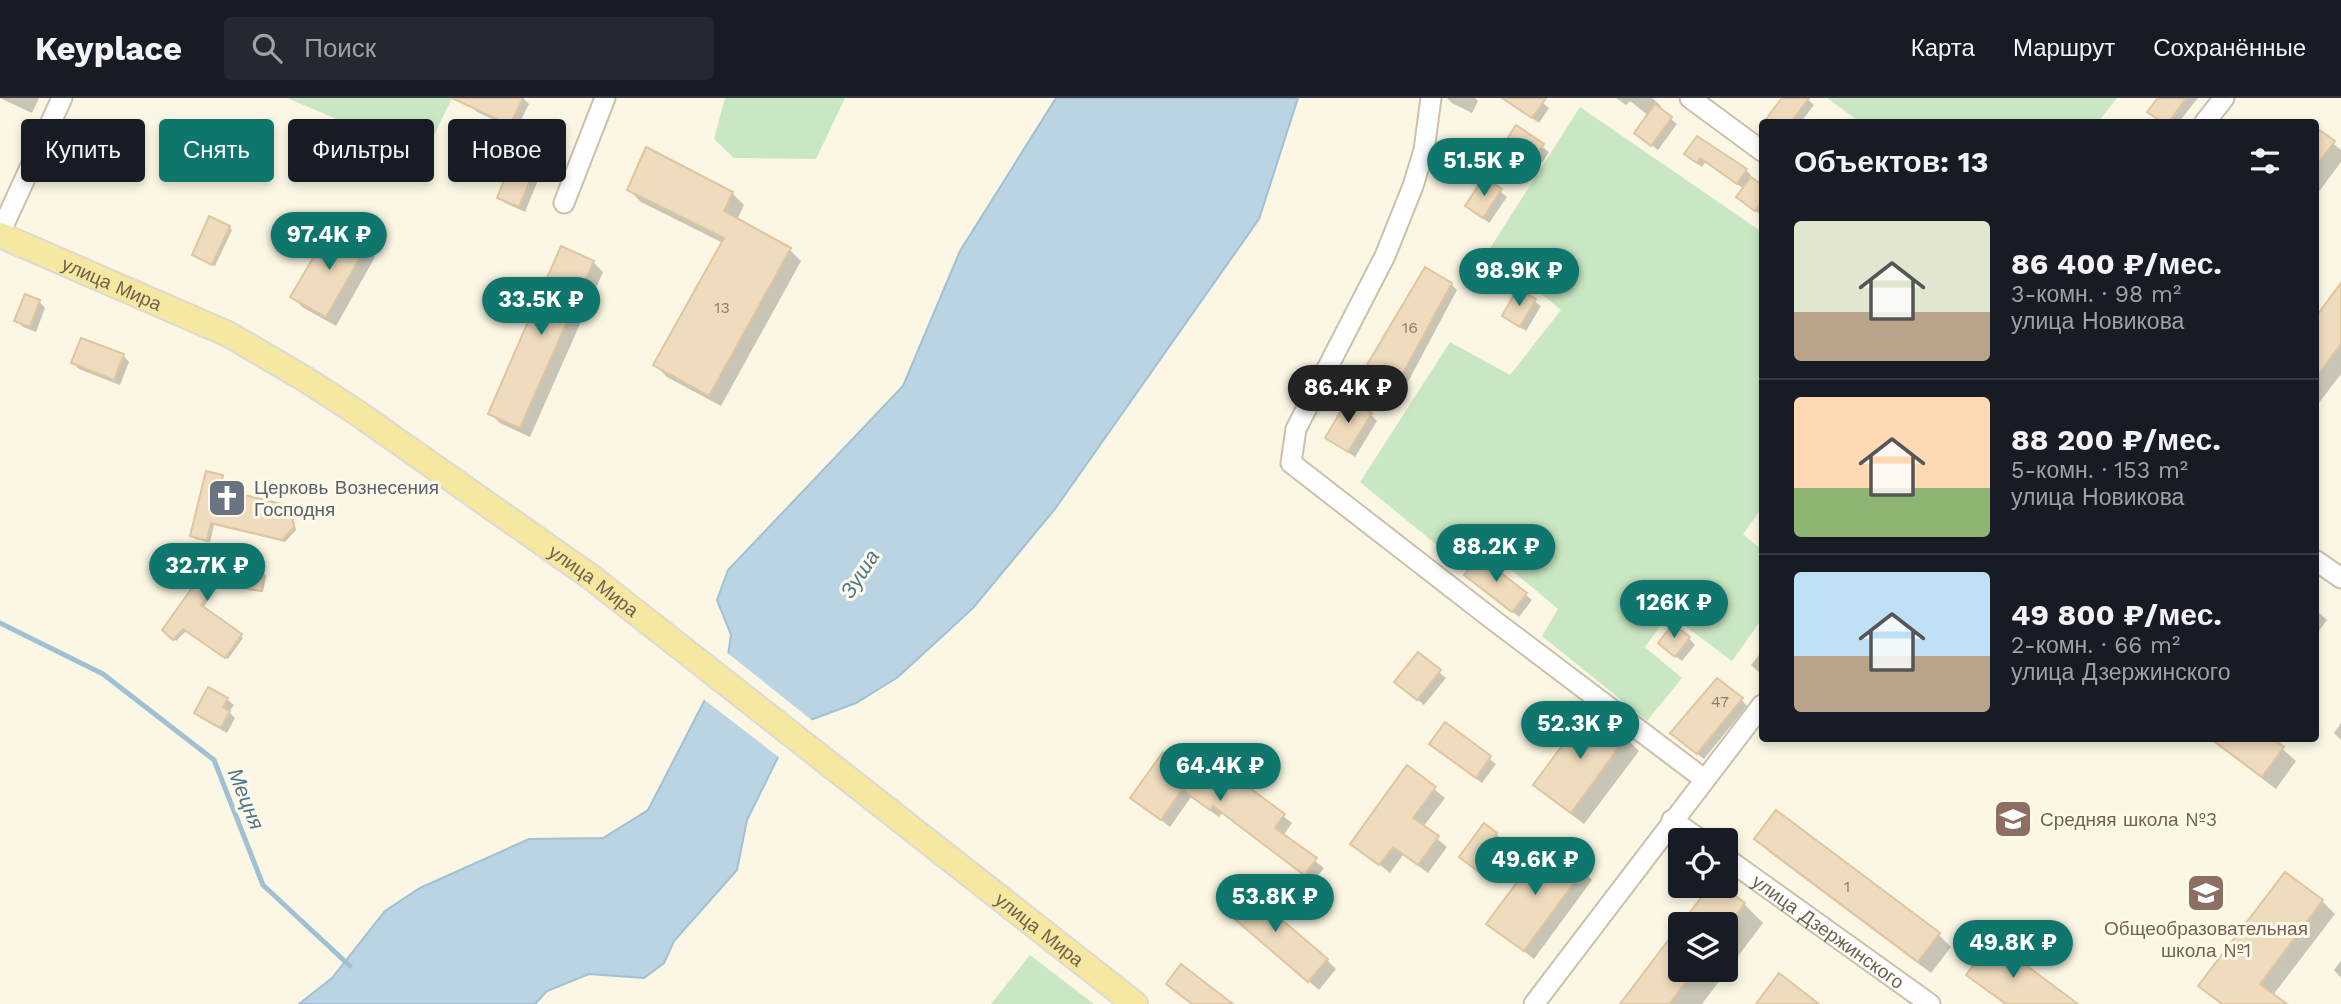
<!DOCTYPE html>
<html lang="ru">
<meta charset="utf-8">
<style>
:root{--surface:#171b24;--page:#242831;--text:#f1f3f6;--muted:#9ea1a6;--line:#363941;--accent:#0f766e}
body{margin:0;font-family:"Work Sans",sans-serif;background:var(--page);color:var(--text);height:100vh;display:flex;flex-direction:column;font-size:26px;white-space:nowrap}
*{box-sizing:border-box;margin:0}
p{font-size:23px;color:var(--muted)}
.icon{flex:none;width:38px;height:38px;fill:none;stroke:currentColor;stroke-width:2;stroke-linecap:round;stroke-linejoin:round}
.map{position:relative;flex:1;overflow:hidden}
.details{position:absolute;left:1759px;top:21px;width:560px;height:623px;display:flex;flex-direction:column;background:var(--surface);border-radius:7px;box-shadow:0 4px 10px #0003}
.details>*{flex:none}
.hud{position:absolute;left:21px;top:21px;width:665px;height:63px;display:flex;gap:14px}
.buttons{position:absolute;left:1668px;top:730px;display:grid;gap:14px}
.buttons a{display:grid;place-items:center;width:70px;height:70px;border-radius:7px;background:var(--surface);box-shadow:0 4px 10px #0003;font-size:35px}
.price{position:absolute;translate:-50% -60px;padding:0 16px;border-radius:24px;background:var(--accent);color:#fff;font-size:23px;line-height:46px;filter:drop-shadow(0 2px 4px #0008)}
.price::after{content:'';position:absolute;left:50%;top:42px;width:21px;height:16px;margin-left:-10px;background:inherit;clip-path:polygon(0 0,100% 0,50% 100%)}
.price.on{background:#222;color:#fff}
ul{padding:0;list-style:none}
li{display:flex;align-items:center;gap:21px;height:175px;padding:0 35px}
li+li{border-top:2px solid var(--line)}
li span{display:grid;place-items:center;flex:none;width:196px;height:140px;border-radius:7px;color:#555}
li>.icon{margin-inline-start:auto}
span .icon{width:84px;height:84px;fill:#fffc;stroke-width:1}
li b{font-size:30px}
h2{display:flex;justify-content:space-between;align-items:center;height:84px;padding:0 35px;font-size:30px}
.pill{padding:0 24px;border-radius:7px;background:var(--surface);box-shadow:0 4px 10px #0003;font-size:24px;line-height:63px}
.pill.on{background:var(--accent);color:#fff}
header{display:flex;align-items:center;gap:42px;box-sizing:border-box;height:98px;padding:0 35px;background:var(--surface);border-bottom:2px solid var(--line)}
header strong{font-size:33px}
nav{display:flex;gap:38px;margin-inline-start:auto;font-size:24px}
.search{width:490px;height:63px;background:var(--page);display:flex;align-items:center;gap:18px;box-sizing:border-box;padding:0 24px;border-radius:7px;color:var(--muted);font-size:26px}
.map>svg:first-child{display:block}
.green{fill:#cae7c3}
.water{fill:#bad4e3;stroke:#a0c1d4;stroke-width:2}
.pier{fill:#fbf7e4}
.shadow{fill:#0003}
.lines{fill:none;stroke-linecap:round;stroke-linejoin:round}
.stream{stroke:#a0c1d4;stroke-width:5}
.building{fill:#efdbbd;stroke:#e0c69e;stroke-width:2}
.minor-casing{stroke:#ccc0ab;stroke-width:23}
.major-casing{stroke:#ddd9d4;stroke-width:28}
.minor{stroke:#fff;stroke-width:19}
.major{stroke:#f6e8a0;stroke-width:24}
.labels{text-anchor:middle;stroke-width:6;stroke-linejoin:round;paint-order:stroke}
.number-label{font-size:16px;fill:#918068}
.street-label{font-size:19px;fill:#72614b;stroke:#fefaea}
.worship-label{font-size:19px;fill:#5b616d;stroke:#fefaea;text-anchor:start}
.education-label{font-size:19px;fill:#785e54;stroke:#fefaea;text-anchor:start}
.water-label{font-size:21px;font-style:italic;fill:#4c7791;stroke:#fefaea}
</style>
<header>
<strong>Keyplace</strong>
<div class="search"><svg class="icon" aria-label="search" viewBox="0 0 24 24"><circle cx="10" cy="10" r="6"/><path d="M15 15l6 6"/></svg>Поиск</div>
<nav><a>Карта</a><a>Маршрут</a><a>Сохранённые</a></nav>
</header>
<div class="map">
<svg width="2341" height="906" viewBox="0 0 2341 906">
<rect width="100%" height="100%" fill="#fbf7e4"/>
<!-- green -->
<path class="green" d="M287 0H452L424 58Z
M725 0H845L816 61 734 60 714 41Z
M1827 0H2117L2098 24H1860Z
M1580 9 1762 134V410L1743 436 1762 452V521L1732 563 1669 516 1645 549 1682 580 1647 623 1542 538 1558 511 1472 439 1449 457 1360 384 1450 244 1510 277 1561 212 1489 152Z
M1030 857 1094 906H991Z"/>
<!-- water -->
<path class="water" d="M1056 0H1298L1259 121 1055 411 973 510 898 579 856 605 805 624 787 641 747 722 737 772 674 843 664 865 644 880 589 876 547 893 535 906H299L332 880 385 813 420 790 529 741 603 740 648 712 728 557 731 537 717 502 728 472 903 288 960 153Z"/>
<!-- pier -->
<path class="pier" d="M725 553 814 624 806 627 790 643 781 661 702 600Z"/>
<!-- shadow -->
<path class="shadow" d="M0 0H39L32 15Z
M474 0H523L529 6 516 32 477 14 471 7Z
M1447 0H1475L1478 3 1472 15 1452 5Z
M1504 0H1537L1549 10 1539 25Z
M1616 0H1652L1661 8 1659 11 1677 26 1658 52 1636 35 1649 18 1630 3 1626 7Z
M1784 0H1806L1814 7 1801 24H1768Z
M2160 0H2198L2179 24H2162L2150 14Z
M1517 30 1549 54 1542 65 1509 41Z
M2315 31 2341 52V64L2315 99Z
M1697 41 1746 72 1751 77 1749 80 1762 89V118L1738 99 1744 91 1706 63 1702 69 1691 61Z
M537 64 543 70 525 114 505 105 499 99Z
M1485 82 1507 99 1489 125 1467 108Z
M629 92 732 95 744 107 737 122 789 151 801 163 721 308 667 279 655 267 723 145 641 104Z
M229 129 232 132 215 168 194 157Z
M366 149 375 159 336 228 302 209 293 199Z
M593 164 603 174 530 339 500 325 491 316Z
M1451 186 1457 192 1402 295 1372 278 1366 272Z
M2341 188V276L2315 310V223Z
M1519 193 1541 208 1526 233 1504 218Z
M39 203 45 210 36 234 23 229 16 222Z
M123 257 129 264 120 287 79 271 73 265Z
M1371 317 1377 323 1355 359 1327 340Z
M222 379 225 382 222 394 289 410 292 413 296 432 285 444 214 427 210 444 195 441 192 438Z
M263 475 266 478 263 494 219 487 203 510 243 540 228 561 187 532 176 543 165 531 195 488 171 486 168 483Z
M1473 482 1525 496 1532 502 1519 519Z
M2315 511 2327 522 2315 538Z
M1689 540 1695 547 1682 563 1666 551Z
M1762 553V577L1751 567Z
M1418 557 1446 580 1424 607 1403 590Z
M227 601 234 607 229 614 235 620 227 635 202 621 196 615Z
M1741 601 1747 608 1704 661 1678 641Z
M1590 613 1626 640 1639 653 1584 726 1549 700 1536 687Z
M2341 625V642L2334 635Z
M1445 627 1496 666 1482 685 1437 652Z
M2208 640H2270L2296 663 2276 691Z
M1408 670 1445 700 1423 729 1447 749 1428 775 1403 757 1390 775 1352 745Z
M1236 676 1245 684 1243 687 1292 725 1283 738 1324 770 1313 784 1222 715 1219 719 1191 699 1170 729 1132 699 1196 680Z
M1496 736 1502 742 1498 747 1508 756 1490 781 1468 765Z
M1756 741 1938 836 1951 849 1931 875 1769 754Z
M1583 772 1592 782 1534 861 1489 826Z
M2286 776 2322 803 2335 816 2273 897 2285 906H2221L2201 888Z
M1712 788H1719L1744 806 1763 825 1702 906H1622L1680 830V872H1726V826H1683Z
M1235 821 1327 862 1336 871 1319 892Z
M2341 863V880L2334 872Z
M1968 877 2075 906H2004Z"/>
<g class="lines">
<!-- stream -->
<path class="stream" d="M0 525 103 576 214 662 263 787 350 868"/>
</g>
<!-- building -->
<path class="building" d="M452 0H523L510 27Z
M1502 0H1546L1532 20Z
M1782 0H1809L1791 24H1764Z
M2158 0H2186L2169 24H2162L2147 14Z
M1655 6 1672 19 1651 48 1634 35Z
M1516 27 1544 46 1535 60 1507 41Z
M2315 29 2335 43 2315 69Z
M1697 38 1747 71 1737 86 1700 60 1697 65 1684 56Z
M646 49 733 94 724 113 791 150 709 298 653 267 724 140 627 92Z
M523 56 538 62 519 109 497 100 511 65 518 68Z
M1484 79 1502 91 1483 120 1465 108Z
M1751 79 1762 87V102L1755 113 1736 99Z
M209 118 230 128 212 167 192 157Z
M332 128 367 148 326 219 290 199Z
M561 148 594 163 520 330 488 316Z
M1425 169 1452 185 1395 290 1364 272Z
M2341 185V246L2315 281V220Z
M1518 190 1536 201 1520 229 1502 218Z
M25 196 40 202 30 229 14 223Z
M81 240 124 256 114 282 71 265Z
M1348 301 1372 315 1348 354 1325 340Z
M206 373 223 377 220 391 290 408 294 429 282 442 211 425 207 443 190 438Z
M1479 458 1527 495 1512 514 1464 477Z
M168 463 264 473 261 493 216 486 201 507 242 536 225 560 183 531 173 542 162 532 194 487 166 484Z
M1673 526 1690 539 1675 559 1658 545Z
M1418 554 1441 572 1417 602 1394 584Z
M1717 580 1743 600 1697 656 1670 635Z
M208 589 228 600 223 609 230 613 221 630 194 615Z
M1590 610 1627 638 1571 715 1533 687Z
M1445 624 1491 658 1476 680 1429 646Z
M2210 640H2272L2284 649 2262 679Z
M1163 654 1195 677 1211 655 1238 675 1235 679 1285 716 1275 730 1317 760 1304 777 1213 708 1210 712 1182 692 1161 722 1130 700Z
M1407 667 1436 689 1413 720 1439 738 1418 767 1393 749 1379 767 1350 746Z
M1776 712 1940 835 1918 864 1754 741Z
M1484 725 1497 735 1493 741 1503 749 1483 777 1459 759Z
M1547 744 1584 771 1524 853 1486 826Z
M2285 774 2323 802 2260 886 2287 906H2222L2198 888Z
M1242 788 1328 861 1308 884 1223 811Z
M1710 788H1722L1745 805 1729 826H1681Z
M1680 827V872H1695L1669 906H1620Z
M1992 842 2078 906H2006L1966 877Z
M1181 866 1233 906H1192L1166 886Z
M1779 875 1819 906H1756Z"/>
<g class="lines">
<defs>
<g id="minor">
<path d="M1431 0 1424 52 1413 88 1385 158 1296 331 1291 365 1496 524 1704 681"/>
<path d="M1690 0 1762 53"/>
<path d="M2205 24 2224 0"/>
<path d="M564 105 605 0"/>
<path d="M0 135 62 0"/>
<path d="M2315 462 2341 480"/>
<path d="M1672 722 1701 742"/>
<path id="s1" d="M1726 760 1930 906"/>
<path d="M1534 906 1762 607"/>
</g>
<g id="major">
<path id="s2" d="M0 137 228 236 305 281 356 314 591 479 1135 906"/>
</g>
</defs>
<!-- minor casing -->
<use href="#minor" class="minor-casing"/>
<!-- major casing -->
<use href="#major" class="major-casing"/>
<!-- minor -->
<use href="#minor" class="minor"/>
<!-- major -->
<use href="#major" class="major"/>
</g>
<!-- icons -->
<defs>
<symbol id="church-square" viewBox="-11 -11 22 22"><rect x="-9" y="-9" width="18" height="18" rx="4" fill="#6b7280" stroke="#fefaea"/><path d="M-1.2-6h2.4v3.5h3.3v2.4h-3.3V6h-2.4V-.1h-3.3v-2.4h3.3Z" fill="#fff"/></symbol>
<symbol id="school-square" viewBox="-11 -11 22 22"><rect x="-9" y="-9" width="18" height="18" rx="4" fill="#8d6e63" stroke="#fefaea"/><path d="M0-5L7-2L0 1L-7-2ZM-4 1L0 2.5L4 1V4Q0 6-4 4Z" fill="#fff"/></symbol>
</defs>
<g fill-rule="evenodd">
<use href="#church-square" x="205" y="378" width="44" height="44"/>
<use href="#school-square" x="1991" y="699" width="44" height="44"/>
<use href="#school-square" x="2184" y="773" width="44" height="44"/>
</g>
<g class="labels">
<!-- number labels -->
<g class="number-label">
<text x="722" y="215">13</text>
<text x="1410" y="235">16</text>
<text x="1720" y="609">47</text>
<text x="1847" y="794">1</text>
</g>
<!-- street labels -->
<g class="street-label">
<text dy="7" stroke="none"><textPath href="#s2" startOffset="122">улица Мира</textPath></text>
<text dy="7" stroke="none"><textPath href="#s2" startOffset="690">улица Мира</textPath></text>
<text dy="7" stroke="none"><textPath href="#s2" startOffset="1256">улица Мира</textPath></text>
<text dy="7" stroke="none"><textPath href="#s1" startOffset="126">улица Дзержинского</textPath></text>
</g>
<!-- worship labels -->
<g class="worship-label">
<text x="254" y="396">Церковь Вознесения<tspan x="254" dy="22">Господня</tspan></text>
</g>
<!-- education labels -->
<g class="education-label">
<text x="2040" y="728">Средняя школа №3</text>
<text x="2206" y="837" text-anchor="middle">Общеобразовательная<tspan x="2206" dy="22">школа №1</tspan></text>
</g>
<!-- water labels -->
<g class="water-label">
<text transform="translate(860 476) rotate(-57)" y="7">Зуша</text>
<text transform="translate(246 701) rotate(68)" y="7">Мецня</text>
</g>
</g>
</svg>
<div class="buttons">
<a><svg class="icon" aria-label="locate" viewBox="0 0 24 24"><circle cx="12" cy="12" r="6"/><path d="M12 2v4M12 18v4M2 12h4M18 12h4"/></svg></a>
<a><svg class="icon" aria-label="layers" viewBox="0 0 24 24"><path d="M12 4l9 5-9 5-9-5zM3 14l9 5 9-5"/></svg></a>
</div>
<b class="price" style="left:1484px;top:100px">51.5K ₽</b>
<b class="price" style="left:329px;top:174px">97.4K ₽</b>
<b class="price" style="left:1519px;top:210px">98.9K ₽</b>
<b class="price" style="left:541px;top:239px">33.5K ₽</b>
<b class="price on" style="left:1348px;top:327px">86.4K ₽</b>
<b class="price" style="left:1496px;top:486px">88.2K ₽</b>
<b class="price" style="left:207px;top:505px">32.7K ₽</b>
<b class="price" style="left:1674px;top:542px">126K ₽</b>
<b class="price" style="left:1580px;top:663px">52.3K ₽</b>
<b class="price" style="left:1220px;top:705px">64.4K ₽</b>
<b class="price" style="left:1535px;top:799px">49.6K ₽</b>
<b class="price" style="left:1275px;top:836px">53.8K ₽</b>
<b class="price" style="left:2013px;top:882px">49.8K ₽</b>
<div class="hud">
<a class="pill">Купить</a>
<a class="pill on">Снять</a>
<a class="pill">Фильтры</a>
<a class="pill">Новое</a>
</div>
<section class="details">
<h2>Объектов: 13<svg class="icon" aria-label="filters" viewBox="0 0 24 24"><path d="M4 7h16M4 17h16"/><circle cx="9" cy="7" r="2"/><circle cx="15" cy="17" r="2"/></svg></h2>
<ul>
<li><span style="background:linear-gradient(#dfe7d0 65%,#b9a48a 0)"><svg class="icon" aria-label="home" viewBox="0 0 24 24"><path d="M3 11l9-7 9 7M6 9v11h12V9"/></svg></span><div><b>86 400 ₽/мес.</b><p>3-комн. · 98 m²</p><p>улица Новикова</p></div></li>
<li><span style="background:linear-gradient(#ffd9b3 65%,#8fb573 0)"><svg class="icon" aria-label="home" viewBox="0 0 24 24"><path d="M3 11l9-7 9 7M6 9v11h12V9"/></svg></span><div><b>88 200 ₽/мес.</b><p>5-комн. · 153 m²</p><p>улица Новикова</p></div></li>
<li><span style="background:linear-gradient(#bfe0f5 60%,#b9a48a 0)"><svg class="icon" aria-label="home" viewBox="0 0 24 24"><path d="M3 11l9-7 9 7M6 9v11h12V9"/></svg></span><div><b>49 800 ₽/мес.</b><p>2-комн. · 66 m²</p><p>улица Дзержинского</p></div></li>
</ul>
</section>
</div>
